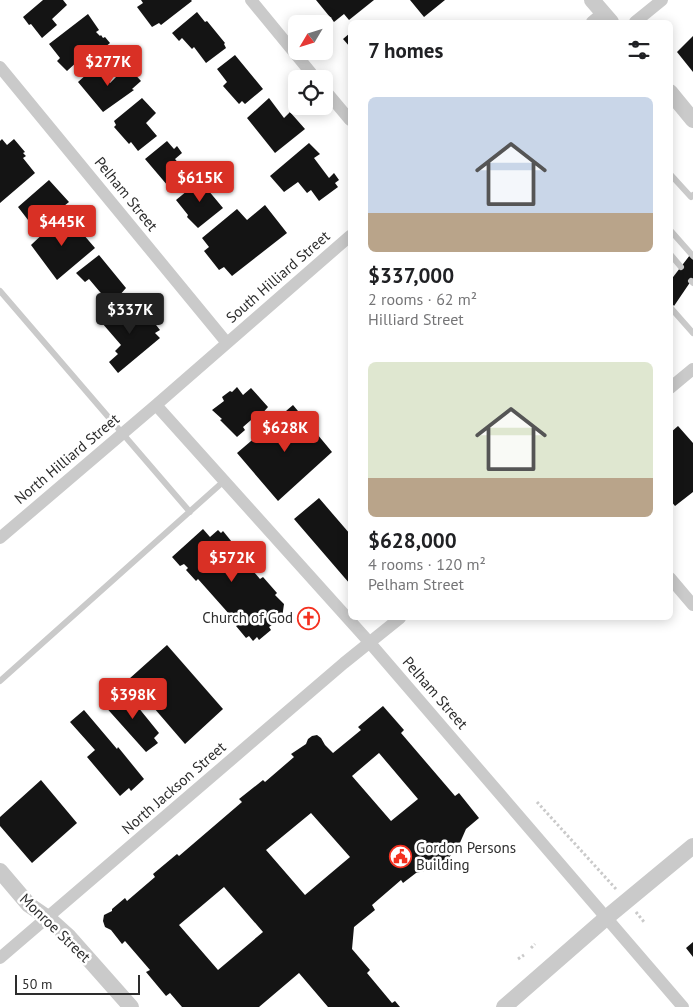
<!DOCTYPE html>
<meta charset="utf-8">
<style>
:root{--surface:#fff;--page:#f6f6f6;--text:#202124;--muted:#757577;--accent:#d93025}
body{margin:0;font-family:"PT Sans",sans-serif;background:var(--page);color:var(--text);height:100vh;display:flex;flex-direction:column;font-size:19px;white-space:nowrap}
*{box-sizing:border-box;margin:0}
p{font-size:16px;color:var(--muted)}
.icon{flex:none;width:28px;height:28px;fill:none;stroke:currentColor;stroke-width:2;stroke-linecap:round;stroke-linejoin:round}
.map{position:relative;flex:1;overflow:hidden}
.drawer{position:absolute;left:348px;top:20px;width:325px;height:600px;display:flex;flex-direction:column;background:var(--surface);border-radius:8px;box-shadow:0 2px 12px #0003}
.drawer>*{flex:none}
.needle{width:32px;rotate:232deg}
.controls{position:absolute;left:288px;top:15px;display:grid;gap:10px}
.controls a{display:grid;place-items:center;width:45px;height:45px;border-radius:8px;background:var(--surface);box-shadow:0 2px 12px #0003;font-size:25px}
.scale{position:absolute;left:15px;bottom:12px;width:125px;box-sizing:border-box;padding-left:5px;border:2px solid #2d2d2d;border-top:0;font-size:14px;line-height:18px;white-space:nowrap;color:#2d2d2d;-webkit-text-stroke:4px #fff;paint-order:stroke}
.price{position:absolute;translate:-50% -42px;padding:0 11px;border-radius:5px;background:var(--accent);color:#fff;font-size:16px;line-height:32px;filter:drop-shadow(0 1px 2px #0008)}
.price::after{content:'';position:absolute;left:50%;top:30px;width:15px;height:11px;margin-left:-8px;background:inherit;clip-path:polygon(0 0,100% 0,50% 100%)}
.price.current{background:#222;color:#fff}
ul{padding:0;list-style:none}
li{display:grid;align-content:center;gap:10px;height:265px;padding:0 20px}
li span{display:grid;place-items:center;height:155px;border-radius:8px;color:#555}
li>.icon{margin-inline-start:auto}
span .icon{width:90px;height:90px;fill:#fffc;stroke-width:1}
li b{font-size:21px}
h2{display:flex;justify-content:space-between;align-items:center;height:60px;padding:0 20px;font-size:21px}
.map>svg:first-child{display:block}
.building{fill:#141414;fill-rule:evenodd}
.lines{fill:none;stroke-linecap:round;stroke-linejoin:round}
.path{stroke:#cacaca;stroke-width:3;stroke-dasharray:2.5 2.5;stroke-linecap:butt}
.service{stroke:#cacaca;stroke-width:6}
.minor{stroke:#cacaca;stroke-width:12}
.tertiary{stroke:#cacaca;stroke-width:16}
.labels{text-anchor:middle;stroke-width:5;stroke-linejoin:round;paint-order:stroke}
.street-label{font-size:15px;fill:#2d2d2d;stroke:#fff}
.poi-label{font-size:15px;fill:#2d2d2d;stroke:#fff;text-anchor:end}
</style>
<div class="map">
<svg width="693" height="1007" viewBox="0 0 693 1007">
<rect width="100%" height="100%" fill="#fff"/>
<!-- building -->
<path class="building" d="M43 0H63L67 5 52 19 57 25 42 38 31 24 29 25 23 17Z
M141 0H191L192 1 161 25 159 23 152 27 137 7 143 3Z
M316 0H374L349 20 344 14 334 22Z
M410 0H445L424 17Z
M197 12 205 22 207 21 225 43 224 44 226 48 206 63 194 47 192 49 182 38 179 41 172 33Z
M88 14 99 30 96 32 100 36 101 35 103 38 105 37 110 43 83 65 79 60 67 71 57 61 60 58 49 44Z
M350 33V47L343 39Z
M693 36V72L677 52Z
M235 55 263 89 245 104 242 101 239 104 223 86 227 82 217 69Z
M96 66 110 83 121 72 123 76 131 70 141 81 132 89 134 90 103 112 78 82Z
M142 98 156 113 146 123 157 136 138 151 131 142 129 144 114 127 116 125 114 121Z
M269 98 284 118 290 112 305 129 275 153 247 118Z
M2 139 7 145 14 139 25 152 23 153 26 156 23 158 35 173 0 203V141Z
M167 141 174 149 177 146 182 153 175 159 186 172 168 186 145 159Z
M309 143 320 154 314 158 329 178 334 173 339 180 335 183 338 187 319 201 311 190 307 193 298 182 284 192 270 176Z
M204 177 211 186 208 190 223 208 198 228 187 217 188 215 176 200Z
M49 180 69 202 35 229 18 207Z
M265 205 287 233 232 276 224 267 219 270 204 251 209 247 202 238 237 209 247 220Z
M65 213 95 248 57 280 31 245Z
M99 255 126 288 111 305 89 279 85 282 76 273Z
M690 255 693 260V278L674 306 670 301V281Z
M130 300 144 319 149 316 160 330 155 333 160 338 118 373 109 362 118 354 115 351 121 345 102 323Z
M237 387 243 395 251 388 268 407 261 415 259 413 243 427 245 430 237 437 220 420 222 419 212 410 224 401 222 397 230 391 232 392Z
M293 405 332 452 278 501 237 453Z
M678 426 693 443V492L675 506 670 500V433Z
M319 498 350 534V584L294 519Z
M203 529 210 537 218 530 221 533 223 531 236 547 234 549 260 579 263 577 277 593 275 595 284 604 282 618 269 627 271 630 259 640 257 637 253 641 249 636 246 638 236 626 238 624 198 579 196 581 186 570 188 568 184 564 180 566 172 557Z
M167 645 223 709 185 744 129 679Z
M125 691 159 733 154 738 158 743 146 752 103 704 116 693 119 697Z
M383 706 404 730 401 733 455 796 459 793 479 818 466 829 459 845 448 859 432 869 416 873 403 883 401 880 372 905 375 910 354 927 352 949 370 970 367 973 392 1003 395 1001 400 1007H328L299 973 259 1007H182L170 993 166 996 146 972 150 970 125 941 122 944 111 930 105 927 103 921 104 915 112 911V909L125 898 127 901 155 877 153 874 177 854 179 856 242 802 239 799 263 780 265 782 294 757 291 754 306 744 308 739 312 736 317 735 321 738 325 745 333 753 361 730 358 727ZM379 753 418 799 391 821 352 776ZM311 813 350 857 305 895 266 850ZM224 887 263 932 218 970 179 925Z
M84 710 117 749 118 747 144 779 131 791 129 788 120 796 87 757 95 750 70 722Z
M41 780 77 823 32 863 0 826V817Z
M693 942V957L686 948Z"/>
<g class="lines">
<!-- path -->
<path class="path" d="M537 802 616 889
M636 912 644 922
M531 948 535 944
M518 959 524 955"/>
<!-- service -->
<path class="service" d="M670 174 691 197 693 195
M670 230 693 256
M670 254 681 267
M691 281 693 283
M0 291 190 512
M670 307 693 333
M0 681 224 481"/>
<!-- minor -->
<path class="minor" d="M251 0 316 79
M592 22 603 13
M635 22 662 0
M0 67 227 343
M324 89 350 120
M670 388 693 369
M156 405 370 643 683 1007
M0 538 156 405 350 236
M670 578 693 605
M0 958 344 663 400 618"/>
<!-- tertiary -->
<path class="tertiary" d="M592 0 611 22
M670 92 693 120
M0 871 29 905 48 918 69 937 131 1007
M504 1007 606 918 693 846"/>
</g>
<!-- icons -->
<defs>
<symbol id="church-ring" viewBox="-11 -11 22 22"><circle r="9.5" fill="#fff" stroke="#f43120" stroke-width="1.5"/><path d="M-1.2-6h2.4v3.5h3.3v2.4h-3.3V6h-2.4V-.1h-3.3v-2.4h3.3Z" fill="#f43120"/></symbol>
<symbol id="civic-ring" viewBox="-11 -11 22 22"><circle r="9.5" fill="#fff" stroke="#f43120" stroke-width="1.5"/><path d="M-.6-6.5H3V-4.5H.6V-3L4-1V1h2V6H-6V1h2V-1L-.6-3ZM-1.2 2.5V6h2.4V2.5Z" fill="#f43120"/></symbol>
</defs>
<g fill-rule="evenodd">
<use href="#church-ring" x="296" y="606" width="25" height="25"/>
<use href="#civic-ring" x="388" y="844" width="25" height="25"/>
</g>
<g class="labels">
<!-- street labels -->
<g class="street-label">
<text transform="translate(126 194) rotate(51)" y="5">Pelham Street</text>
<text transform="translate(278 277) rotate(-41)" y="5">South Hilliard Street</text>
<text transform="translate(67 459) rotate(-40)" y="5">North Hilliard Street</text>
<text transform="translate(435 693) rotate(49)" y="5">Pelham Street</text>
<text transform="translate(174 788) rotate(-41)" y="5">North Jackson Street</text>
<text transform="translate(55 928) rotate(44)" y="5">Monroe Street</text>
</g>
<!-- poi labels -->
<g class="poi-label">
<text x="293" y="623">Church of God</text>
<text x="416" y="853" text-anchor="start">Gordon Persons<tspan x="416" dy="17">Building</tspan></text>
</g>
</g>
</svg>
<div class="controls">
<a><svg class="needle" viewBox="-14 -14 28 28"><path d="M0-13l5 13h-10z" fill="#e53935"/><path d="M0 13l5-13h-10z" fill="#757577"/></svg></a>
<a><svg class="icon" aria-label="locate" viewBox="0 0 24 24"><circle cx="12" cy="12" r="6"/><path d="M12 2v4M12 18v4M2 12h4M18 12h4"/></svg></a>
</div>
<div class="scale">50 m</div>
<b class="price" style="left:108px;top:87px">$277K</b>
<b class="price" style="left:200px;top:203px">$615K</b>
<b class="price" style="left:62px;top:247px">$445K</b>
<b class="price current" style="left:130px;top:335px">$337K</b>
<b class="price" style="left:285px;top:453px">$628K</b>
<b class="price" style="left:232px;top:583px">$572K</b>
<b class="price" style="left:133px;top:720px">$398K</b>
<section class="drawer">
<h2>7 homes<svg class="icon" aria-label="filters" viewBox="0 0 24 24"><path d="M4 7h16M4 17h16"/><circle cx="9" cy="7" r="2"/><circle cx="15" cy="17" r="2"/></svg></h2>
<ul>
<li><span style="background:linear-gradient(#c9d6e8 75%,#b9a48a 0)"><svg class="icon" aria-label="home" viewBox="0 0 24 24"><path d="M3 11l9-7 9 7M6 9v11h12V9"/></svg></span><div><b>$337,000</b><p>2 rooms · 62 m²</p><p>Hilliard Street</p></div></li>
<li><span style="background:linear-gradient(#dfe7d0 75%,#b9a48a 0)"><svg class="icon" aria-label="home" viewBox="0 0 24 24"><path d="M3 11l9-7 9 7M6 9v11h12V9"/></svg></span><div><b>$628,000</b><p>4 rooms · 120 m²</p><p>Pelham Street</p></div></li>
</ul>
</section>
</div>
